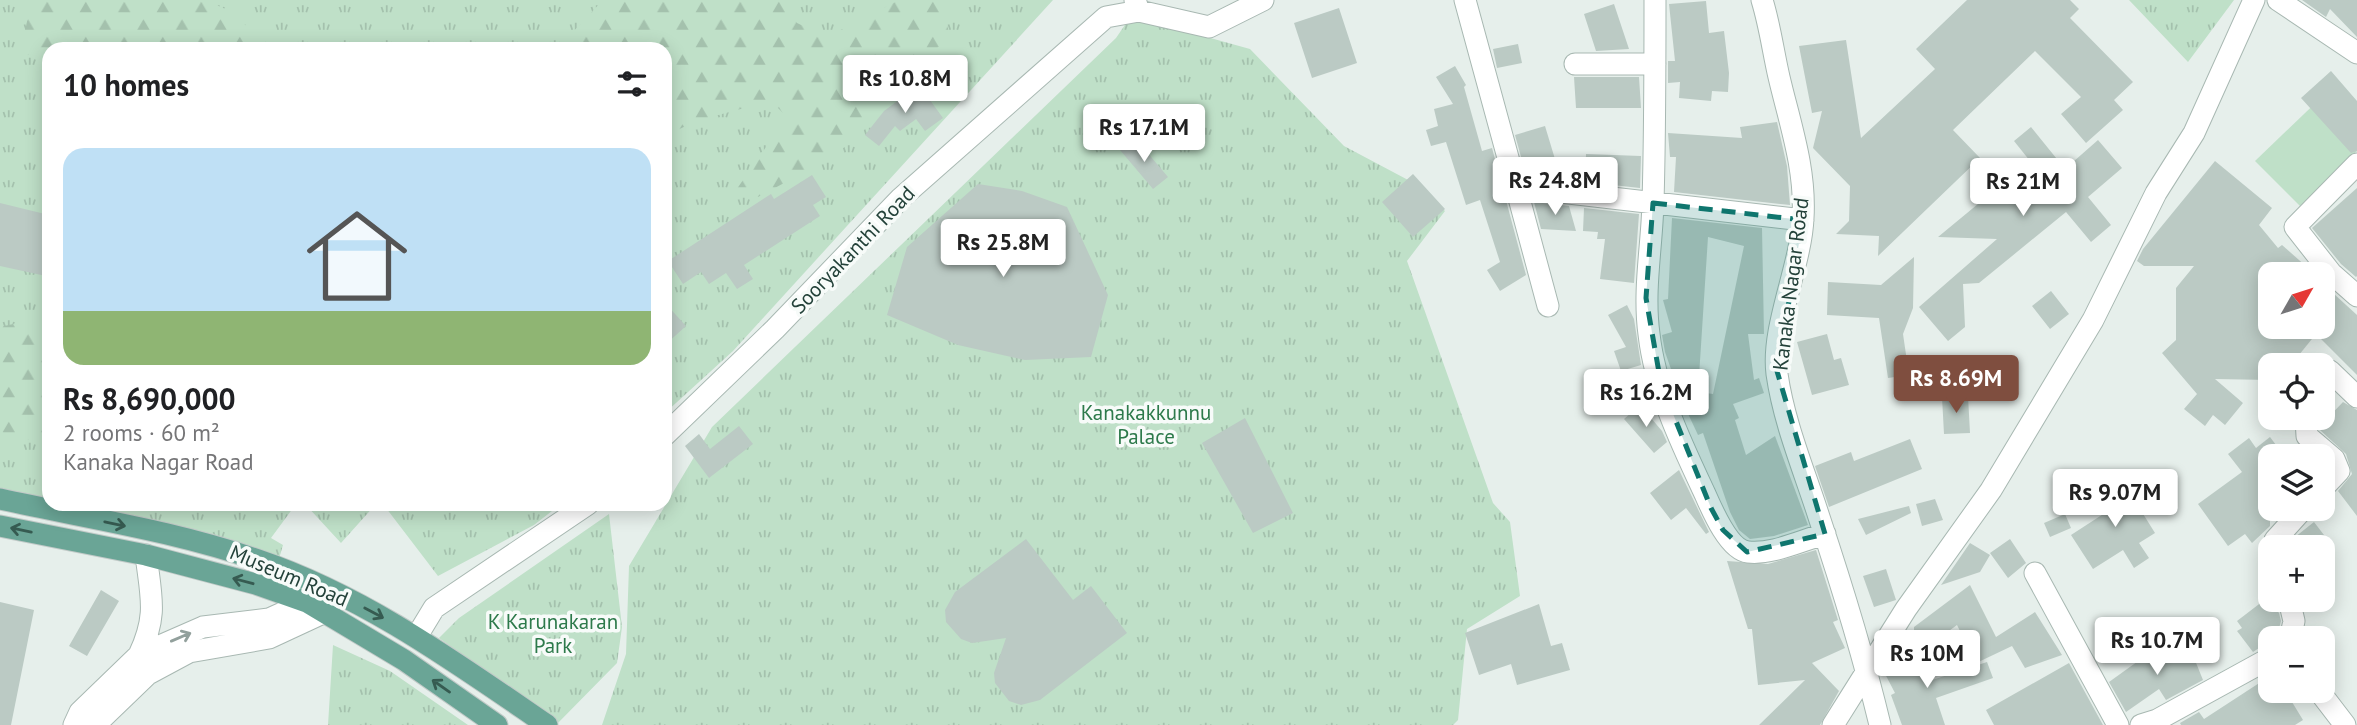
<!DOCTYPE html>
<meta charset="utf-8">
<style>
:root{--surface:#fff;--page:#f6f6f6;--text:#202124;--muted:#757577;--line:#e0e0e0;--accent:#7f4e3f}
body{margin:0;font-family:"PT Sans",sans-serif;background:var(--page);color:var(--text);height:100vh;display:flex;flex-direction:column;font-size:26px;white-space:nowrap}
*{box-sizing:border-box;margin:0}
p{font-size:23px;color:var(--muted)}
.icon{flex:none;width:38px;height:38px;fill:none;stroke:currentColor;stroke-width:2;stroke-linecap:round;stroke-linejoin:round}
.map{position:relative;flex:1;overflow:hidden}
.sheet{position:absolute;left:42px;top:42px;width:630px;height:469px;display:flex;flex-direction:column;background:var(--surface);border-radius:21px;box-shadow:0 4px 18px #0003}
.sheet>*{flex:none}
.needle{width:46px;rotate:51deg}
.tools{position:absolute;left:2258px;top:262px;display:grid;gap:14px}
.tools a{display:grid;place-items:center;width:77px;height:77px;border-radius:14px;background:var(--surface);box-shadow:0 4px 18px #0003;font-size:35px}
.price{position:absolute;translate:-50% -60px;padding:0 16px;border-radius:7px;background:#fff;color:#222;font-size:23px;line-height:46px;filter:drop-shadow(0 2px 4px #0008)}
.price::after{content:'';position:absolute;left:50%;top:42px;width:21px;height:16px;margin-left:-10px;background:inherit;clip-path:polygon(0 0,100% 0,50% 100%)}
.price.current{background:var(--accent);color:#fff}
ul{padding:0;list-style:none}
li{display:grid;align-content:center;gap:14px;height:371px;padding:0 21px}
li+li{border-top:2px solid var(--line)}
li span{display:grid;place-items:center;height:217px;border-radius:21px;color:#555}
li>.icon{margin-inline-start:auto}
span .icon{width:126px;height:126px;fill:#fffc;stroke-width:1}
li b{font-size:30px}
h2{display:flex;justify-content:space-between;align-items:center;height:84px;padding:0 21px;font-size:30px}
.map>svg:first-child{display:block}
.grass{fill:url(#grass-tufts)}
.forest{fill:url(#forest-firs)}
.pitch{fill:#bfe0c8}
.building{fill:#bbcac4;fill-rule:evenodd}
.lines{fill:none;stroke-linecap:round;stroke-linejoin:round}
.minor-casing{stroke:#a8b8b2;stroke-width:23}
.major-casing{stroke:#c2cac8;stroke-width:23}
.minor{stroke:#fff;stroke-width:21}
.major{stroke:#6aa596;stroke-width:21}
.oneway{stroke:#365b51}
.oneway2{stroke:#92a09c}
.marked{fill:#0f766e;fill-opacity:0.2;stroke:#0f766e;stroke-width:5;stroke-dasharray:14 9;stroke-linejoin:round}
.labels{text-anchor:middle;stroke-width:7;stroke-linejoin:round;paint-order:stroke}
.street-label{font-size:21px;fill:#24423a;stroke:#f7fbf9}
.park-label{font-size:21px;fill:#2d7a4b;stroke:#f7fbf9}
</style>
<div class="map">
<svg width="2357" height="725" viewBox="0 0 2357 725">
<defs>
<pattern id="grass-tufts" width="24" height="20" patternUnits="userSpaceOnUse" patternTransform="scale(1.75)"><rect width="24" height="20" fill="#bfe0c8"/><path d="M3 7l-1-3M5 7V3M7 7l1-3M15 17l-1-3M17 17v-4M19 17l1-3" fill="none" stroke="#a4c1ad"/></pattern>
<pattern id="forest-firs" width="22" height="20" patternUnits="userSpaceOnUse" patternTransform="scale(1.75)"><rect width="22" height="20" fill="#bfe0c8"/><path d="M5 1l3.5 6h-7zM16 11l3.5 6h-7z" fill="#a4c1ad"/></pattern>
</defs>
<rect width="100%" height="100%" fill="#e6efeb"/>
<!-- grass -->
<path class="grass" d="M0 0H1053L733 351 665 413V49H49V504H296L271 538 283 545 278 562 0 493Z
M2129 0H2234L2188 62Z
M1131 16 1250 49 1344 146 1410 181 1445 211 1407 261 1493 503 1510 522 1520 596 1467 629 1458 720 1453 725H602L626 654 629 566 712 427 1116 38Z
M305 504H376L341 543Z
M383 504H561L534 525 438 576Z
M609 514 622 627 617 663 557 724 439 638 459 618Z
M333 645 390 671 468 725H328Z"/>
<!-- forest -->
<path class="forest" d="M31 0H205L230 11 272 49H49V60L21 53Z
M603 0H780L797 23 827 37 899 0H946L943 5 950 38 897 79 864 130 833 157 758 197 734 193 787 117 771 101 696 121 665 136V49H566L571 34Z
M22 322 49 340V445L0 432V327Z"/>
<!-- pitch -->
<path class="pitch" d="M2328 91 2357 125V151L2300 206 2255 161Z"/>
<!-- building -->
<path class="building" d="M1967 0H2070L2079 9 2070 18 2133 82 2114 100 2123 110 2086 143 2061 114 2081 97 2035 51 1953 130 1980 158 1878 256 1879 236 1836 234 1849 221 1850 186 1813 148 1822 111 1812 113 1799 46 1846 40 1861 138 1935 69 1916 49Z
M2302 0H2357V37L2330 9 2326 17Z
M1706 1 1709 33 1724 31 1729 73 1728 92 1712 91 1711 101 1679 98 1680 82 1668 83V61H1675L1669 4Z
M1614 4 1629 49 1596 51 1584 14Z
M1339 8 1357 63 1312 78 1294 23Z
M1518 44 1522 63 1497 68 1493 49Z
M1455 66 1466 85 1464 87 1482 151 1492 148 1526 275 1500 291 1487 270 1500 262 1480 200 1466 205 1446 142 1431 146 1426 130 1438 126 1434 109 1453 104 1436 77Z
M2331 71 2357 101V151L2351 153 2301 98Z
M1574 77H1639L1641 108H1576Z
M919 85 943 118 925 131 916 119 900 131 895 126 879 146 865 135 884 111Z
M1777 122 1787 166 1790 205 1674 192 1676 157H1670L1668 133 1742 138 1740 127Z
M1545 126 1561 179 1526 175 1515 135Z
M2031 127 2065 169 2098 140 2122 168 2088 197 2111 225 2091 242 2066 212 1979 283 1963 284 1965 327 1948 341 1919 307 1997 239 1938 237 2030 161 2014 141Z
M1135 138 1168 177 1153 189 1120 150Z
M1586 154 1641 156 1640 188 1585 182Z
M2215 161 2272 208 2259 225 2278 248 2282 245 2316 275H2270V327H2322V283L2357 315V375L2316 334 2290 366H2270V380L2215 379 2243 403 2225 425 2213 415 2205 426 2184 409 2197 394 2162 353 2176 340V288L2194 266H2144L2137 261 2143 249Z
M1413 174 1445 209 1413 237 1382 202Z
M812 175 826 197 813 205 820 216 744 265 753 279 737 289 726 273 709 284 701 272 683 284 668 261 771 194 774 199Z
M978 184 1022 191 1067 207 1108 295 1091 357 1025 360 958 345 887 315 907 247Z
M2357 188V276L2356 277 2341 264 2312 228Z
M1534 202 1569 206 1576 231 1541 229Z
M0 203 49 215 46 276 0 266Z
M1584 208 1639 214 1634 283 1600 279 1605 239H1597L1598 232 1583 231Z
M1672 218 1762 228 1764 334H1748L1754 380 1759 378 1764 393 1733 404 1739 418 1735 420 1746 455 1775 436 1808 525 1774 536 1750 539 1739 530 1730 512 1703 433 1698 435 1683 403 1665 352 1662 335 1672 332 1663 300 1668 299ZM1708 237 1744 246 1713 394 1698 392Z
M1914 257 1913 308 1903 334 1909 375 1888 378 1879 318 1827 315 1828 282 1881 285Z
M2051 291 2069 314 2050 329 2032 306Z
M665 303 686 326 665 345Z
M1627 305 1634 319 1641 365 1621 371 1614 351 1626 347 1608 315Z
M1827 334 1834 360 1841 358 1849 385 1812 395 1797 342Z
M1968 396 1970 433 1944 434 1942 397Z
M2343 402 2357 410V516L2338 491 2352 474 2346 454 2320 430V426Z
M1640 405 1662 431 1667 442 1654 453 1624 419Z
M1245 418 1293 513 1253 533 1202 443Z
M739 426 753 444 709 478 685 446 699 434 710 449Z
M2270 437 2285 457H2270V526L2252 543 2245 534 2228 546 2198 504 2242 472 2228 454 2249 438 2256 448Z
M1910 439 1922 469 1829 507 1815 466 1851 452 1854 461Z
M1679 470 1709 532 1706 534 1686 508 1671 520 1650 493Z
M2120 477 2155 533 2139 543 2149 558 2134 568 2123 550 2093 569 2071 535 2108 511 2097 492Z
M1935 499 1943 520 1922 526 1916 504Z
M1909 506 1911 513 1866 535 1858 519Z
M2065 514 2071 528 2050 537 2044 523Z
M2314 522 2334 548H2290L2295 537Z
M1026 539 1073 600 1091 586 1127 633 1040 700 1021 705 1009 701 995 683 994 673 1006 638 972 643 961 639 946 622 945 610 955 592Z
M2010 539 2026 563 2008 578 1990 553Z
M1970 543 1990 555 1980 572 1941 585Z
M1816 550 1838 620 1833 622 1845 648 1812 663 1839 691 1820 725H1759L1805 680 1758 685 1752 629H1748L1727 561 1768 564Z
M1886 569 1896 600 1874 607 1863 576Z
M1970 585 1996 637 2035 612 2062 655 2025 668 2012 646 1970 666 1965 656 1971 653 1957 625 1926 648 1914 633V627Z
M101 590 119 601 87 656 69 646Z
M2267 598 2279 613 2281 621 2277 636 2253 652 2237 631 2242 628 2237 621Z
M0 602 34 610 11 725H0Z
M1539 604 1551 646 1562 643 1570 670 1517 685 1511 664 1479 675 1465 633Z
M2188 643 2203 680 2166 700 2159 689 2126 712 2109 682 2141 659 2143 662Z
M1912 653 1926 682 1987 662 1993 678 1936 698 1945 725H1902L1891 695 1895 693 1883 670Z
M2069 663 2103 725H1994L1986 710Z
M2270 676V691H2306L2292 702 2303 720 2295 725H2181L2180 723 2199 712 2204 719Z"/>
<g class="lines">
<defs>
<path id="minor" d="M1465 0 1516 187 1803 220
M1655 0C1655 67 1655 135 1653 202 1652 246 1643 290 1649 334 1655 389 1682 445 1705 494 1712 510 1729 550 1748 552 1772 555 1802 540 1825 534
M1762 0C1770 26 1773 51 1779 77 1790 124 1806 169 1803 218 1801 266 1771 327 1777 374 1784 423 1804 470 1819 517 1842 586 1863 654 1880 725
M2278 0 2357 53
M1139 11 1209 27 1263 0
M1575 64H1655
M2357 164 2295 227 2331 273 2357 296
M1516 187 1548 306
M2322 376 2330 371 2357 397
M2306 418 2307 436 2334 459 2339 471 2322 489
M665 435 775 329 901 198 1106 17 1139 11 1135 0
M2277 548 2275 540 2303 509
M2035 573 2118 725
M2289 600 2294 621 2290 639
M417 636 434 608 588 504
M139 655C158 615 151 597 146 555
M2319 691 2345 725
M74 725 80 712 139 655 203 627 269 619 320 596
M95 725 148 674 189 652 269 638 325 612 329 600
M1833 725 1906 609 1991 490 2093 320 2156 193 2194 133 2254 0
M2141 725 2157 720 2270 658"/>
<path id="major" d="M0 499C86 518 175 531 258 560 364 596 455 662 547 725
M0 526 146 555 256 584 307 602 404 660 497 725"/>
</defs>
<!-- minor casing -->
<use href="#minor" class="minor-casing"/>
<!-- major casing -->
<use href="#major" class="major-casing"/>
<!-- minor -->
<use href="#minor" class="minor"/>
<!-- major -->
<use href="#major" class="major"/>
</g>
<!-- one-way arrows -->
<defs><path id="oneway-shaft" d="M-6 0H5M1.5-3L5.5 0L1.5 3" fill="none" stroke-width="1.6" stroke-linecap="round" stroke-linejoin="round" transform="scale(1.75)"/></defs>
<g class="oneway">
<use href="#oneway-shaft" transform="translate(115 524) rotate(12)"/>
<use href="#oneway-shaft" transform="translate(21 530) rotate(-168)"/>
<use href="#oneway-shaft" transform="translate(243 581) rotate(-165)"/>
<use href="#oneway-shaft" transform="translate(374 613) rotate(28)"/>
<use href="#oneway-shaft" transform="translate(441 686) rotate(-145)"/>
</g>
<use class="oneway2" href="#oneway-shaft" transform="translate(181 637) rotate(-23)"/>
<!-- marked area -->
<path class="marked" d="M1653 203 1803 220 1777 371 1825 534 1747 552 1723 530 1711 508 1661 384 1646 298Z"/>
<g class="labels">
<!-- street labels -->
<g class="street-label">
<text transform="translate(853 250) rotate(-46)" y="7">Sooryakanthi Road</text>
<text transform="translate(1791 284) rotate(-83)" y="7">Kanaka Nagar Road</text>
<text transform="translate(289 576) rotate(23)" y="7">Museum Road</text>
</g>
<!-- park labels -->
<g class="park-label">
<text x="1146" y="420">Kanakakkunnu<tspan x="1146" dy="24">Palace</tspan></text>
<text x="553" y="629">K Karunakaran<tspan x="553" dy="24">Park</tspan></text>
</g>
</g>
</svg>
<div class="tools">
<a><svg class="needle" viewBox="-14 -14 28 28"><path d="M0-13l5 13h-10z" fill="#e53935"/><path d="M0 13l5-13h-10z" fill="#757577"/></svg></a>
<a><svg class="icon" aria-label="locate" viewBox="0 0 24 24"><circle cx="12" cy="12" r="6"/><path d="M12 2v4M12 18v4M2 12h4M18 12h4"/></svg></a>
<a><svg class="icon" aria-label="layers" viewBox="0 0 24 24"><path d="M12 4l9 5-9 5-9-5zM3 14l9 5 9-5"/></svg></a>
<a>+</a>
<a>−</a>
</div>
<b class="price" style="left:905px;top:115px">Rs 10.8M</b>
<b class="price" style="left:1144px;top:164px">Rs 17.1M</b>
<b class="price" style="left:1555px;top:217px">Rs 24.8M</b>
<b class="price" style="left:2023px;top:218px">Rs 21M</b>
<b class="price" style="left:1003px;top:279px">Rs 25.8M</b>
<b class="price current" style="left:1956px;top:415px">Rs 8.69M</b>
<b class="price" style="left:1646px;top:429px">Rs 16.2M</b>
<b class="price" style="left:2115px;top:529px">Rs 9.07M</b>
<b class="price" style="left:2157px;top:677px">Rs 10.7M</b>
<b class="price" style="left:1927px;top:690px">Rs 10M</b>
<section class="sheet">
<h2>10 homes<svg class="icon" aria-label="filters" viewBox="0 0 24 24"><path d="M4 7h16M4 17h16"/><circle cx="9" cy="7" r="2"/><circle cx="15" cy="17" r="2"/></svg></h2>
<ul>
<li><span style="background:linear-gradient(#bfe0f5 75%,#8fb573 0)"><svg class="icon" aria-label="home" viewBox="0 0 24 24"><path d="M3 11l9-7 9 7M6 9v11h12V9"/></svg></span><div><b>Rs 8,690,000</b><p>2 rooms · 60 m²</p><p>Kanaka Nagar Road</p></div></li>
</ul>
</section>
</div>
